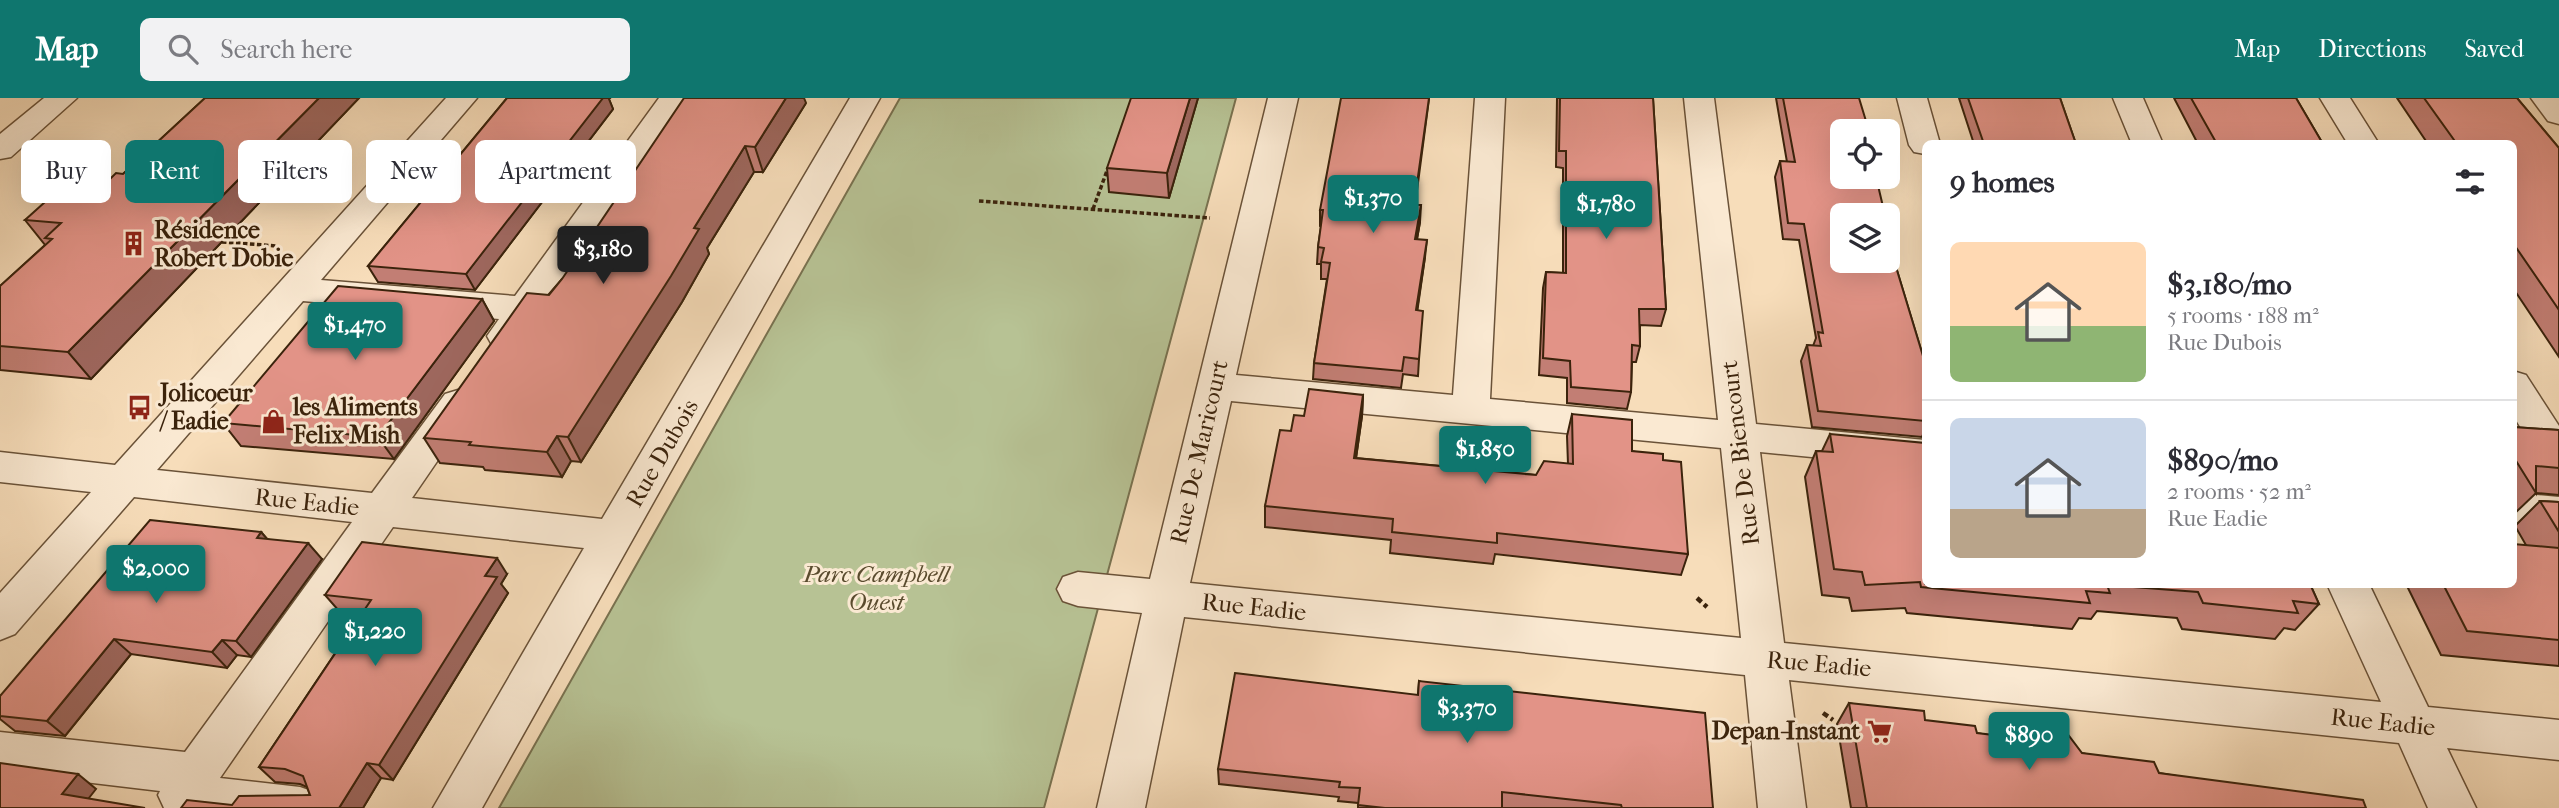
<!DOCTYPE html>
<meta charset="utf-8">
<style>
:root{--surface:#fff;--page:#f2f2f3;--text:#2b2b33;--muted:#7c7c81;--line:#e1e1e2;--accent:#0f766e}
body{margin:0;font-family:"IM FELL French Canon",serif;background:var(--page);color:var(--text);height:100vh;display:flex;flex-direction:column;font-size:26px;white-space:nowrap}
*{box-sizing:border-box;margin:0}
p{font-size:23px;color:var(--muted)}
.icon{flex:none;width:38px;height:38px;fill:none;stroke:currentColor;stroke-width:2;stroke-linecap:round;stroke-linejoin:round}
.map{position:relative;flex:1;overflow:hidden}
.drawer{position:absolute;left:1922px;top:42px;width:595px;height:448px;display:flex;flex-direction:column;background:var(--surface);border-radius:10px;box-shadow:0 7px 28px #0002}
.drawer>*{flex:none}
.hud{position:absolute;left:21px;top:42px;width:665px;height:63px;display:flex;gap:14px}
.fabs{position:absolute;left:1830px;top:21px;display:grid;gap:14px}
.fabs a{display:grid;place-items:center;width:70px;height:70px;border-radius:10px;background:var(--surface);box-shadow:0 7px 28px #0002;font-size:35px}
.price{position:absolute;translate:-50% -60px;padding:0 16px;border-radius:7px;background:var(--accent);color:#fff;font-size:23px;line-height:46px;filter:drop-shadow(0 2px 4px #0008)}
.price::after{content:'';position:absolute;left:50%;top:42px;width:21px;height:16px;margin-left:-10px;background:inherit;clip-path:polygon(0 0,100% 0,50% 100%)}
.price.selected{background:#222;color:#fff}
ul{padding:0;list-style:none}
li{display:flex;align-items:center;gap:21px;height:175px;padding:0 28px}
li+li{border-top:2px solid var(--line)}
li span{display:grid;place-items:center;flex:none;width:196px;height:140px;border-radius:10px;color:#555}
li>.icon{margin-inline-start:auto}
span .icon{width:84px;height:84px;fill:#fffc;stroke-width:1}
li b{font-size:30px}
h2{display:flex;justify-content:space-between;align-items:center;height:84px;padding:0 28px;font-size:30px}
.tag{padding:0 24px;border-radius:10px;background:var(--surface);box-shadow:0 7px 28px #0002;font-size:24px;line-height:63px}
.tag.selected{background:var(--accent);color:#fff}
header{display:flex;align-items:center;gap:42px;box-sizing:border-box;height:98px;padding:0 35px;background:var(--accent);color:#fff}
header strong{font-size:33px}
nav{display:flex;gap:38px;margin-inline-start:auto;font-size:24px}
.search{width:490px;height:63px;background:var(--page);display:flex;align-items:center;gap:18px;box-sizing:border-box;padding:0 24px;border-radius:10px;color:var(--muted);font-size:26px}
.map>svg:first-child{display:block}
.green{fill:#b7c294;stroke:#797250;stroke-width:2}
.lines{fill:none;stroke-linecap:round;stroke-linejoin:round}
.minor-casing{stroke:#6a5238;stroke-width:3}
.path-far1{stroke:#3b230c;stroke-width:3.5;stroke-dasharray:4.5 2.5;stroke-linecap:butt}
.path{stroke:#3b230c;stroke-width:4.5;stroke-dasharray:6 3.5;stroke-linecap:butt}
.minor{fill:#fae9d2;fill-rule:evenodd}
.wall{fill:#c27e74;stroke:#3b230c;stroke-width:2}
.shaded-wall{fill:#9e675e;stroke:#3b230c;stroke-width:2}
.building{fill:#e29387;stroke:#3b230c;stroke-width:2}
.labels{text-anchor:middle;stroke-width:6;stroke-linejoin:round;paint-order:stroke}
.poi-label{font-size:24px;font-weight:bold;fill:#3b230c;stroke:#fae9d2;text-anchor:start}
.street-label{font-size:24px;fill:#3b230c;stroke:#fae9d2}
.park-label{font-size:24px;font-style:italic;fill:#5a4b2e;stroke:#fae9d2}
</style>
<header>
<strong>Map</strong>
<div class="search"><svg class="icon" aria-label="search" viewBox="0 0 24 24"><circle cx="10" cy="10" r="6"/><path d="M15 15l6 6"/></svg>Search here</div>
<nav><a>Map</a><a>Directions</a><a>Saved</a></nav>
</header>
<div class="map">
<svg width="2559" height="710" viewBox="0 0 2559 710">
<rect width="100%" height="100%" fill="#f7ddba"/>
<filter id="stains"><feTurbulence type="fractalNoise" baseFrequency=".00286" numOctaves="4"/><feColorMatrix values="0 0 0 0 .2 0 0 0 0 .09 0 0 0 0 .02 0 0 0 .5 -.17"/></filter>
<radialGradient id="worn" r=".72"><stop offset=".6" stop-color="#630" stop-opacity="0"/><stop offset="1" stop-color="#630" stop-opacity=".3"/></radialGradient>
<!-- green -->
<path class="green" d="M900 0H1236L1044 710H499Z"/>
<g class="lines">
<defs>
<path id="minor" d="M44 0H77L11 59 0 61V36Z
M446 0H477L321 182 515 198 659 0H689L518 247 505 250 492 247 487 238 499 221 303 203 157 372 372 395 445 296 458 292 471 296 477 305 412 400 602 421 850 0H880L482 710H433L584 450 393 429 220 680 300 689 317 695 324 710H164L158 697 160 693 0 674V634L185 654 352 424 134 399 15 536 0 542V495L91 394 0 384V354L115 367Z
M1268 0H1298L1236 277 1453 297 1475 0H1505L1490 301 1718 322 1684 0H1714L1756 326 1925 342V370L1760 354 1784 545 2381 604 2327 486H2369L2428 609 2559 622V662L2447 650 2476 710H2428L2399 645 1789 582 1806 710H1758L1745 577 1184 519 1145 710H1097L1142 515 1078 508 1063 503 1057 491 1063 479 1078 474 1150 481ZM1231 303 1721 350 1741 540 1190 485Z
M1897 0H1927L1940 46H1925V56L1914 54 1909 47Z
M2113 0H2143L2163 46H2132Z
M2320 0H2350L2379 46H2348Z
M2531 0H2559V26L2548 23Z
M2513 273 2526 277 2559 328V374L2545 370 2513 317Z
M2513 395 2559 399V429L2513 425Z"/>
</defs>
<!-- minor casing -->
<use href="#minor" class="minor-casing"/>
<!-- path-far1 -->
<path class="path-far1" d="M979 103 1210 120
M1093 111 1108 70
M222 144 277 148"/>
<!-- path -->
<path class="path" d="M1697 500 1707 509
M1823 615 1833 622"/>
<!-- minor -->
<use href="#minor" class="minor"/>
</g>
<!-- wall -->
<path class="wall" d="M205 0H359L91 281 0 272V188L45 147 25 122 102 89 123 76Z
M507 0H610L609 1 613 11 475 192 378 184 368 168Z
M1198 0 1169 100 1109 94 1107 70Z
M1557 0H1653L1666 211 1661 228 1640 227V248L1636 264H1632L1631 294 1627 311 1567 305V280L1539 277 1543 190 1546 174 1563 175V70L1556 69Z
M1776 0H1859L1843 33 1896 169 1923 258H1925V332L1922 339 1812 329 1801 263 1807 247 1813 248 1816 240 1799 142 1783 141 1775 79 1780 63 1787 64Z
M1959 0H2060L2076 46H1974Z
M2174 0H2296L2323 46H2198Z
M2397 0H2517L2559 50V259L2513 190V46H2428Z
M806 5 763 74H754L707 150 709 156 682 204 581 364 571 363 562 379 485 372 483 369 440 365 424 340 562 181Z
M1415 107 1420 124 1417 141 1425 159 1417 212 1419 261 1418 278 1403 276 1401 290 1313 281 1314 265 1327 181H1321V166H1317L1318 149 1321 129 1320 128V112Z
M482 201 494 223 394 361 241 348 223 325Z
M1363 297 1362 318 1356 360 1536 377 1568 366 1567 338 1572 316 1632 353 1663 362 1688 456 1681 477 1495 456 1493 466 1390 455 1391 442 1265 429V408L1291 333 1304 318Z
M2513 329 2559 332V397L2536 395 2513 417Z
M1830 336 1925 486H2310L2319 506 2295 532 2284 530 2275 541 2182 531 2177 520 2097 513 2091 521 2079 520 2072 531 1907 515 1905 510 1852 513 1849 500 1822 497 1805 379 1816 353H1822Z
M2540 403 2559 404V568L2441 557 2406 486H2513L2526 447 2515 428Z
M261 434 267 441 322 461 251 559 237 557 227 570 131 556 65 638 15 633 0 621V598Z
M507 476 501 486 508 495 393 682 381 680 363 710 232 707 310 697 307 689 300 686 275 684 259 669 362 515 339 513 325 497Z
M1419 583 1713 710H1358V705L1338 703 1339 699 1219 686 1218 671 1418 597Z
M1849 605 1977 635 2082 655 2159 675 2366 710H1851L1837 626Z"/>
<!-- shaded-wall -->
<path class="shaded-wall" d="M319 0H359L91 281 68 254Z
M597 0H610L609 1 613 11 475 192 466 176Z
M786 0H804L806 5 763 74 755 49Z
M1190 0H1198L1169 100 1167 75Z
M1429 0V1L1413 123 1414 107Z
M745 48 754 74 707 150 709 156 682 204 581 364 568 339 694 130Z
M1421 107 1420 124 1414 158 1415 141Z
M1427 142 1425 159 1415 229 1416 212Z
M482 201 494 223 394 361 378 339Z
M1363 297 1362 318 1353 381 1354 360Z
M557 338 571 363 562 379 547 354Z
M261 434 275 450 257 440Z
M308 445 322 461 251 559 236 543Z
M497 460 507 476 501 486 508 495 393 682 379 667 485 478Z
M114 541 131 556 65 638 47 623Z
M222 542 237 557 227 570 212 554Z
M367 665 381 680 363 710H339Z
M78 676 96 691 81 710 62 696Z"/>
<!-- building -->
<path class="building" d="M205 0H319L68 254 0 248V188L52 141 45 140 61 125 25 122 65 86 102 89 116 75 123 76Z
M507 0H603L466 176 368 168Z
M684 0H786L755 49 745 48 694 130 699 131 671 178 568 339 557 338 547 354 469 347 471 344 424 340 527 195 549 197 562 181Z
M1131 0H1190L1167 75 1107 70Z
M1341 0H1429L1414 107H1421L1415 141 1427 142 1416 212 1423 213 1419 261 1404 259 1402 273 1314 265 1330 165 1321 164 1324 150 1318 149 1323 112H1320Z
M1560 0H1653L1666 211H1639L1640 248 1632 247 1631 294 1571 289 1570 263 1543 260 1546 174 1566 175V53H1559Z
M1783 0H1859L1869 33H1843V79H1876L1885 117H1843V163H1888V134L1896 169 1923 258H1925V323L1818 313 1807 247 1821 248 1818 234 1823 235 1804 126 1788 125 1780 63 1795 64Z
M1968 0H2060L2076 46H1984Z
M2191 0H2296L2323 46H2217Z
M2424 0H2517L2559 50V212L2513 145V46H2457Z
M338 188 482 201 378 339 223 325Z
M1309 291 1363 297 1354 360 1536 377 1544 363 1573 366 1572 316 1632 322V353L1663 356V362L1681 364 1688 456 1497 435V445L1392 434 1393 421 1265 408 1280 332 1291 333 1294 317 1304 318Z
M2513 329 2559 332V370L2536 368V395L2513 358Z
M1830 336 1925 345V486H2310L2319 506 2293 503 2298 515 2203 505 2198 494 2107 487 2110 495 2086 493 2090 505 1921 489 1920 484 1865 487 1862 474 1834 471 1816 353 1833 354Z
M2540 403 2559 404V434Z
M150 422 261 434 257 440 308 445 236 543 222 542 212 554 114 541 47 623 0 618V598Z
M362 444 497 460 485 478 497 479 379 667 367 665 339 710H181L187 702 232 707 239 698 310 697 303 678 285 671 259 669 371 502 325 497Z
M2513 446 2559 450V542L2467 533 2443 486H2513Z
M1235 575 1418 597 1419 583 1705 615 1713 710H1622L1621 707 1502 694V710H1385L1358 707 1360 690 1339 689 1340 684 1218 671Z
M1849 605 1924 613 1925 622 1975 628 1977 635 2052 644 2063 630 2082 655 2154 664 2159 675 2363 702 2366 710H1867Z
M0 665 78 676 62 696 145 710H0Z"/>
<!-- icons -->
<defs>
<symbol id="building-bare" viewBox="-9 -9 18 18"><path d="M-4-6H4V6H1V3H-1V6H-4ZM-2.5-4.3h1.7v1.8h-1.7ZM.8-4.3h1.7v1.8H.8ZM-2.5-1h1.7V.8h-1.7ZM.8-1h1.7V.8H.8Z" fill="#8f2418" stroke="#fae9d2" stroke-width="2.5" paint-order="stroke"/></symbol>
<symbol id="bus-bare" viewBox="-9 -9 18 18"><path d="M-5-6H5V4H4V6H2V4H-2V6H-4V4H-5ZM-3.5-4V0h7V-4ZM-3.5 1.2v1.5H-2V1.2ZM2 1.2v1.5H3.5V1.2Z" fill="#8f2418" stroke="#fae9d2" stroke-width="2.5" paint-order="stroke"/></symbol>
<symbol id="shop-bare" viewBox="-9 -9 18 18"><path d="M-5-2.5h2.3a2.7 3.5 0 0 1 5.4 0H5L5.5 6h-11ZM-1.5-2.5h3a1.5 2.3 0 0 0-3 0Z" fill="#8f2418" stroke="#fae9d2" stroke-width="2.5" paint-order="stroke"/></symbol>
<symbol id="supermarket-bare" viewBox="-9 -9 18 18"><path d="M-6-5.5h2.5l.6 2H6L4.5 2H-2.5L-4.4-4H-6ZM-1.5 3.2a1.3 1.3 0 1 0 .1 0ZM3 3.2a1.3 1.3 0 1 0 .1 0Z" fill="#8f2418" stroke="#fae9d2" stroke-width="2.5" paint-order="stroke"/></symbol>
</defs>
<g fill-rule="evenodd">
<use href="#building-bare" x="116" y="128" width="35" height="35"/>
<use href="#bus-bare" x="122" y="292" width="35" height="35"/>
<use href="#shop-bare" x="256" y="306" width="35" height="35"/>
<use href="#supermarket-bare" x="1862" y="616" width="35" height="35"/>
</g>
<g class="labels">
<!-- poi labels -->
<g class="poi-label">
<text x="154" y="140">Résidence<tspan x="154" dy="28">Robert Dobie</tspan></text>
<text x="160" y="303">Jolicoeur<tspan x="160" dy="28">/ Eadie</tspan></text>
<text x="293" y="317">les Aliments<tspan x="293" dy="28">Felix Mish</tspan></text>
<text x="1860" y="641" text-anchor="end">Depan-Instant</text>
</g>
<!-- street labels -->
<g class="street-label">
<text transform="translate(1199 354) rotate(-77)" y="8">Rue De Maricourt</text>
<text transform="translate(662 355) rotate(-60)" y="8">Rue Dubois</text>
<text transform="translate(1740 355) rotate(-97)" y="8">Rue De Biencourt</text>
<text transform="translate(307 404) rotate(6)" y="8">Rue Eadie</text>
<text transform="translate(1254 509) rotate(6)" y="8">Rue Eadie</text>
<text transform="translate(1819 566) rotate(5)" y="8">Rue Eadie</text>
<text transform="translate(2383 624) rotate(6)" y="8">Rue Eadie</text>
</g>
<!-- park labels -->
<g class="park-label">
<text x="876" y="484">Parc Campbell<tspan x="876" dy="28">Ouest</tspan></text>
</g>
</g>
<rect width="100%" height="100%" filter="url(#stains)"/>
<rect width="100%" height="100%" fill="url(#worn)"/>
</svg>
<div class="fabs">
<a><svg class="icon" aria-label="locate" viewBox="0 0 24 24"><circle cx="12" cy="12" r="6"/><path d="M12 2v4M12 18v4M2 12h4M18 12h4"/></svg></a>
<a><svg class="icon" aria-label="layers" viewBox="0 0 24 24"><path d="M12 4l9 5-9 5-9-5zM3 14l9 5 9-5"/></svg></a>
</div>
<b class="price" style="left:1373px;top:137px">$1,370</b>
<b class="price" style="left:1606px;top:143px">$1,780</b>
<b class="price selected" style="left:603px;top:188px">$3,180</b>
<b class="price" style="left:355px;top:264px">$1,470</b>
<b class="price" style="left:1485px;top:388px">$1,850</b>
<b class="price" style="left:156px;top:507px">$2,000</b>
<b class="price" style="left:375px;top:570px">$1,220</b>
<b class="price" style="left:1467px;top:647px">$3,370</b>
<b class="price" style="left:2029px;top:674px">$890</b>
<div class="hud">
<a class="tag">Buy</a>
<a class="tag selected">Rent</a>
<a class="tag">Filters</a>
<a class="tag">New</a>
<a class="tag">Apartment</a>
</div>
<section class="drawer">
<h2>9 homes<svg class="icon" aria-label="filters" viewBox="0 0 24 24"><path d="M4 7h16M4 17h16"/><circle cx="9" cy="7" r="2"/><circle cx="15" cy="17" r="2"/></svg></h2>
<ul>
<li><span style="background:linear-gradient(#ffd9b3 60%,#8fb573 0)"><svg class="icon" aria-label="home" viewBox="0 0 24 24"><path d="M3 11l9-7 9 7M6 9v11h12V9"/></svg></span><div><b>$3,180/mo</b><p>5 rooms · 188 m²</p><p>Rue Dubois</p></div></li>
<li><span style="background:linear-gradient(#c9d6e8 65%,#b9a48a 0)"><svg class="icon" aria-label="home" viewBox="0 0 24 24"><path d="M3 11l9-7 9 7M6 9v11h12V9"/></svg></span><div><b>$890/mo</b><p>2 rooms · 52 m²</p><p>Rue Eadie</p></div></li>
</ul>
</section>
</div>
